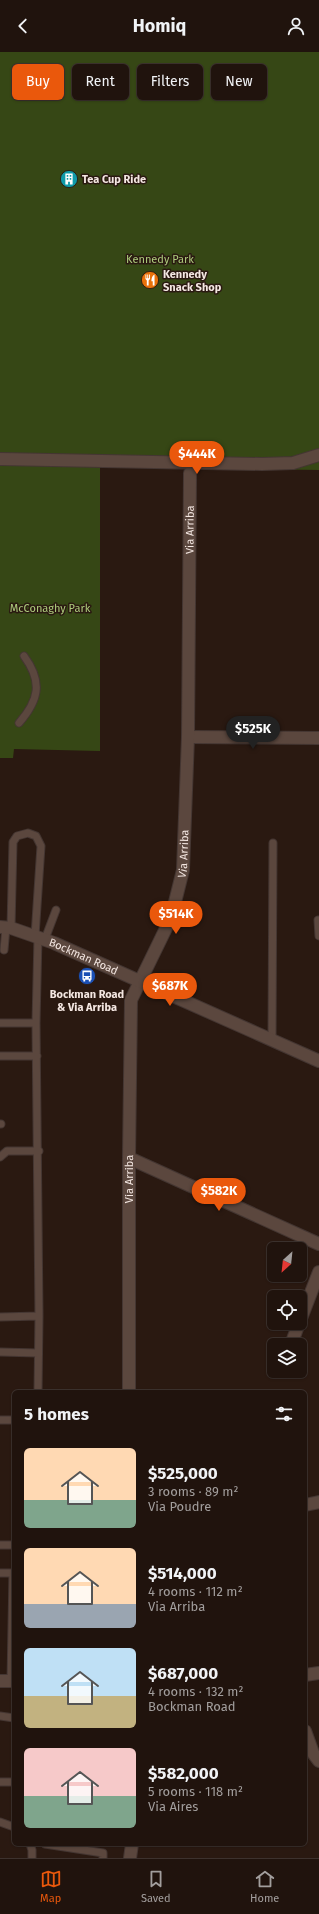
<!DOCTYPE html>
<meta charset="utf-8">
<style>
:root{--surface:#20130d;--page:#281c16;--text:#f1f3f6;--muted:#a29e9d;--line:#3d322e;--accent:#ea580c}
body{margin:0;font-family:"Fira Sans",sans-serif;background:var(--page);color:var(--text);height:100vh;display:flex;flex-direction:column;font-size:15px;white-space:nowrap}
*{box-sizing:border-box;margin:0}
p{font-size:13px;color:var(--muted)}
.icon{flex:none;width:22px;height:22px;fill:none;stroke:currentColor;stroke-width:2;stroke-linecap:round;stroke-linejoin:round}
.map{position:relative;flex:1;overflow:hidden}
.panel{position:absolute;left:12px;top:1338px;width:295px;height:456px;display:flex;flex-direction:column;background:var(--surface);border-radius:6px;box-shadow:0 1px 3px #0004,0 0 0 1px var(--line)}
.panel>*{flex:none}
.banner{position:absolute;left:12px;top:12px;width:295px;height:36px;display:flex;gap:8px}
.needle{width:26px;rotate:207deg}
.tools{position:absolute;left:267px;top:1190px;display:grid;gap:8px}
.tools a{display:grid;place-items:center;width:40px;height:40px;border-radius:6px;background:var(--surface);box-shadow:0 1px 3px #0004,0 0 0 1px var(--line);font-size:20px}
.price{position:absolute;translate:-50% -34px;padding:0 9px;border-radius:14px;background:var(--accent);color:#fff;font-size:13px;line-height:26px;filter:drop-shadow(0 1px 2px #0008)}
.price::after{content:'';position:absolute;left:50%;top:24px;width:12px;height:9px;margin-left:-6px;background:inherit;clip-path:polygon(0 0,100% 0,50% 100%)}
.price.current{background:#222;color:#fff}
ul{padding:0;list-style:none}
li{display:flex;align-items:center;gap:12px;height:100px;padding:0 12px}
li span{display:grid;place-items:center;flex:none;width:112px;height:80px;border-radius:6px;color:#555}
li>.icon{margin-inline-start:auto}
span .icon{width:48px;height:48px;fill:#fffc;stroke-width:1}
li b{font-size:17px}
h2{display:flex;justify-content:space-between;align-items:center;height:48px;padding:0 12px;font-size:17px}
.tag{padding:0 14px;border-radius:6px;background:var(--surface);box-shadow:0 1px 3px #0004,0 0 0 1px var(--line);font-size:14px;line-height:36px}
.tag.current{background:var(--accent);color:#fff}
header{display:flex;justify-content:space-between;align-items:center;height:52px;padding:0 12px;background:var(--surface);font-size:18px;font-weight:700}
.tab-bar{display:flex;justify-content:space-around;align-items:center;height:56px;border-top:1px solid var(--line);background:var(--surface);font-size:11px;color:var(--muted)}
.tab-bar a{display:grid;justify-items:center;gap:2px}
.tab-bar .current{color:var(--accent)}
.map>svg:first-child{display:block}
.green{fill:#364715}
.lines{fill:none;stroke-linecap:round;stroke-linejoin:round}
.lane-casing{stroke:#443632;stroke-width:9}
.street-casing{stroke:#443632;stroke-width:14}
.secondary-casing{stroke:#443632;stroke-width:14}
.lane{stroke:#5b473e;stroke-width:7}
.street{stroke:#5b473e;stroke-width:12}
.secondary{stroke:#5b473e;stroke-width:12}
.labels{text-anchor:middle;stroke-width:3;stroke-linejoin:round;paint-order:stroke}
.poi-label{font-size:11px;font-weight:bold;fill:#f4e7e2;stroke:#2a1911;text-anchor:start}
.park-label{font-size:11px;fill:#aecc7d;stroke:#2a1911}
.street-label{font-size:11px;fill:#f4e7e2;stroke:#2a1911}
</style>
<header><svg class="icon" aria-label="back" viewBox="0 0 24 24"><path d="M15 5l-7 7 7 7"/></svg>Homiq<svg class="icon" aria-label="person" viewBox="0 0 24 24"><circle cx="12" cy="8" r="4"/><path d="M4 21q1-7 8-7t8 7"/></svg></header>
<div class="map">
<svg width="319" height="1806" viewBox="0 0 319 1806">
<rect width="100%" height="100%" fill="#2a1911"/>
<!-- green -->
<path class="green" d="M0 0H319V418L100 415V699L14 697 13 706H0Z"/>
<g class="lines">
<defs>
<path id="lane" d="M19 671C39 648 43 630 24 604
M318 868 319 884
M11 876 13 790 17 784 28 781 36 784 41 794 35 884
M45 887 56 858
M4 898 6 875
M0 971H36
M272 988 273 791
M0 1004H37
M0 1072H1
M0 1105 7 1099H39
M0 1265 39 1264
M0 1300 38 1301
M38 1340 39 1264 36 971 38 885
M0 1368H14
M0 1493H14
M0 1521H13L11 1629
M0 1664 14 1666
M0 1730H14
M0 1770 14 1775
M30 1792 32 1798V1806
M45 1792 103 1801V1806"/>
<g id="street">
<path d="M0 407 262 412 293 411 319 403"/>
<path d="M188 685 319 686"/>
<path d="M129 1106 319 1192"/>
<path d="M300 1269 319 1220"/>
<path d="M292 1290 299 1271"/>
<path id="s1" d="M129 1340V1106L131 948 171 866 183 818 188 685 190 421"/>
<path d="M305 1453 319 1450"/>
<path d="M305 1679 313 1701 319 1709"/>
<path d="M130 1806 132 1792"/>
</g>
<g id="secondary">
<path id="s2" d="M0 875 11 876 54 891 319 1009"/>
<path d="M305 1623 319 1621"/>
<path d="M0 1629H14"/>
</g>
</defs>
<!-- lane casing -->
<use href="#lane" class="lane-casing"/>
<!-- street casing -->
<use href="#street" class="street-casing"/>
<!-- secondary casing -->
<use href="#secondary" class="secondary-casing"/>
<!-- lane -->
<use href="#lane" class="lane"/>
<!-- street -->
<use href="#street" class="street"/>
<!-- secondary -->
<use href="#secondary" class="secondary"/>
</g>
<!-- icons -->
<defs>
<symbol id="building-disc" viewBox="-11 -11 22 22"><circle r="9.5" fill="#0f9aa8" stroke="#2a1911"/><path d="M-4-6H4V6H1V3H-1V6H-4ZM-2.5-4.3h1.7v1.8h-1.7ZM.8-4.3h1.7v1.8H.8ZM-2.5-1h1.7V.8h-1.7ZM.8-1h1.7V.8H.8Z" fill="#fff"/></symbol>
<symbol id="restaurant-disc" viewBox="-11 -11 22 22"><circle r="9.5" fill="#e8710a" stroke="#2a1911"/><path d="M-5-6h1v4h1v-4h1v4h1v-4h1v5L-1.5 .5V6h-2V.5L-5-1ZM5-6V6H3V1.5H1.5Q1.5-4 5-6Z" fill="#fff"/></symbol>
<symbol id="bus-disc" viewBox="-11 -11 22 22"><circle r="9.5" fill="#1a4fb4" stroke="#2a1911"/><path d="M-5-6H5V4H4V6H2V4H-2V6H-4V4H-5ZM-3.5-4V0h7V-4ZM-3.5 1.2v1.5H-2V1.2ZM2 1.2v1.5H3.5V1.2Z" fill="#fff"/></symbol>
</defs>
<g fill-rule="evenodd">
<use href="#building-disc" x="59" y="117" width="20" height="20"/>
<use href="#restaurant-disc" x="140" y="218" width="20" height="20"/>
<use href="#bus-disc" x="77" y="914" width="20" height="20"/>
</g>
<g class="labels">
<!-- poi labels -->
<g class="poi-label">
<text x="82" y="131">Tea Cup Ride</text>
<text x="163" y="226">Kennedy<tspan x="163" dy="13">Snack Shop</tspan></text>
<text x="87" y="946" text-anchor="middle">Bockman Road<tspan x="87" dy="13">&amp; Via Arriba</tspan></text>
</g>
<!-- park labels -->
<g class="park-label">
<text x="160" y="211">Kennedy Park</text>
<text x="50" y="560">McConaghy Park</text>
</g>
<!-- street labels -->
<g class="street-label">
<text dy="4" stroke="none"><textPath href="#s1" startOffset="873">Via Arriba</textPath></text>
<text dy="4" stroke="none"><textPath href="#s1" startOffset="549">Via Arriba</textPath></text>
<text dy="4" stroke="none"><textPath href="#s2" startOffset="89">Bockman Road</textPath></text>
<text dy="4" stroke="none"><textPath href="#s1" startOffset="213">Via Arriba</textPath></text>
</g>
</g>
</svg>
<div class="tools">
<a><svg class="needle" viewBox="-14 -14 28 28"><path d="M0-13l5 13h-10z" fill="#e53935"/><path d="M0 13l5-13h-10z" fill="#a29e9d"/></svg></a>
<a><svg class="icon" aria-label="locate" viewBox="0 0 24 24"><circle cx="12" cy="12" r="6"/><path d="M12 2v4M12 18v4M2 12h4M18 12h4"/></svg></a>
<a><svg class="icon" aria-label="layers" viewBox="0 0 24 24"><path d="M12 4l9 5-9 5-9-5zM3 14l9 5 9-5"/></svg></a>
</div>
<b class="price" style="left:197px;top:423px">$444K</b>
<b class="price current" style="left:253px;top:698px">$525K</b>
<b class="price" style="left:176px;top:883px">$514K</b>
<b class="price" style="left:170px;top:955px">$687K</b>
<b class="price" style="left:219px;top:1160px">$582K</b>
<div class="banner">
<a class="tag current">Buy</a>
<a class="tag">Rent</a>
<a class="tag">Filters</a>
<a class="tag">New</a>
</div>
<section class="panel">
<h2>5 homes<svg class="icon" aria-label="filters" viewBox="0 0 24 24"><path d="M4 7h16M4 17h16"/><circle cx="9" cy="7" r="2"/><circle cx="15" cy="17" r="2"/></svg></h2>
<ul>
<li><span style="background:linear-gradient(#ffd9b3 65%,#7fa58c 0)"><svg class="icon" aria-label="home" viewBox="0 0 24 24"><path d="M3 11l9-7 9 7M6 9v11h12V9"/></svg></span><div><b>$525,000</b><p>3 rooms · 89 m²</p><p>Via Poudre</p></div></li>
<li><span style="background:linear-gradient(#ffd9b3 70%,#9aa5b1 0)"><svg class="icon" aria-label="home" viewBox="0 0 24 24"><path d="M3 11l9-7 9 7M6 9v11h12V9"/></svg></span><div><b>$514,000</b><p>4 rooms · 112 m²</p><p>Via Arriba</p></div></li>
<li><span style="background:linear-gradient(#bfe0f5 60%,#c2b280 0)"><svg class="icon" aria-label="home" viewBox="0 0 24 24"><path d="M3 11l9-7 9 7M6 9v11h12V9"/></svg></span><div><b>$687,000</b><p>4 rooms · 132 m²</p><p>Bockman Road</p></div></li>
<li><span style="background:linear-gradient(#f6c9c9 60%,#7fa58c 0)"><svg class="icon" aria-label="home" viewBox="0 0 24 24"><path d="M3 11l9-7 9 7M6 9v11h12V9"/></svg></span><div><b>$582,000</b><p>5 rooms · 118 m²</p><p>Via Aires</p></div></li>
</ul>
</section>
</div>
<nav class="tab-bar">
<a class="current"><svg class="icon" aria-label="map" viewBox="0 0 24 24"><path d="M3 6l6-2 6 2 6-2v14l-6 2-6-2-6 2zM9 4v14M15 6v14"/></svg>Map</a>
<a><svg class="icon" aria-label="saved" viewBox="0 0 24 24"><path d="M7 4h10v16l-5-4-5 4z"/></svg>Saved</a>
<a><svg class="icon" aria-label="home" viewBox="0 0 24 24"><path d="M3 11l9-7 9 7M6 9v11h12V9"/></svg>Home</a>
</nav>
